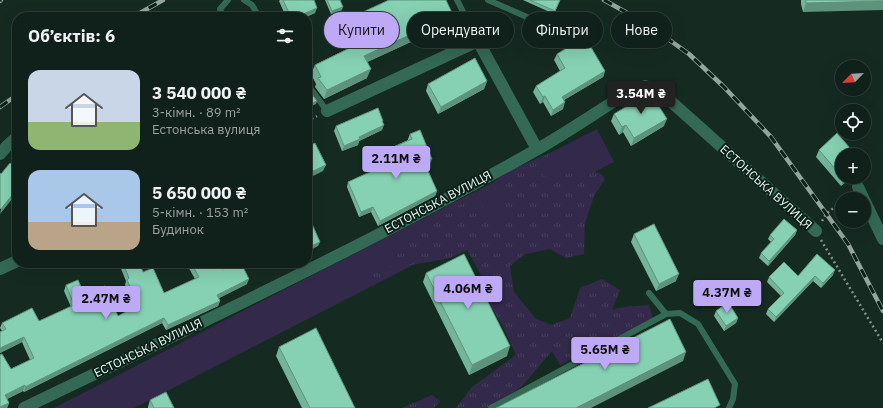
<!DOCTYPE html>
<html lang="uk">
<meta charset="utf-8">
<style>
:root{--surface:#10201a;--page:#1e2d27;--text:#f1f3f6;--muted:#9ca3a2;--line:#303e39;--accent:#bda9f5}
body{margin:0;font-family:"IBM Plex Sans",sans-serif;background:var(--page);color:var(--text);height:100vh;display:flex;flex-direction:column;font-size:15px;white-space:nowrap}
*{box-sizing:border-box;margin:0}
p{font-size:13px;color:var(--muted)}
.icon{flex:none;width:22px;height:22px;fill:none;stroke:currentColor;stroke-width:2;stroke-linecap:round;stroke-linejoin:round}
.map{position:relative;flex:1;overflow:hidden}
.drawer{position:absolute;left:12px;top:12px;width:300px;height:256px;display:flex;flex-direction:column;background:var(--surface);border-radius:16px;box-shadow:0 4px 16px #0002,0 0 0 1px var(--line)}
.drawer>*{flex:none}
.top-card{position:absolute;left:324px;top:12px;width:380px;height:36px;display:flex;gap:8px}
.needle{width:26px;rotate:246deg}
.tools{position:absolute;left:835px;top:60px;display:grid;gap:8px}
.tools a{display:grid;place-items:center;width:36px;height:36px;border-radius:50%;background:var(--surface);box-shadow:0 4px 16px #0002,0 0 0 1px var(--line);font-size:20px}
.price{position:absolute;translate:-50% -34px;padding:0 9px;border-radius:4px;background:var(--accent);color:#111;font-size:13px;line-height:26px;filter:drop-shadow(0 1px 2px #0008)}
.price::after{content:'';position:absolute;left:50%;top:24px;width:12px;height:9px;margin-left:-6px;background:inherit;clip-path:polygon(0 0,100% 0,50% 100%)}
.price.current{background:#222;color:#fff}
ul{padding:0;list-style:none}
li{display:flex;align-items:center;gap:12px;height:100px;padding:0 16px}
li span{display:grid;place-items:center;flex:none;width:112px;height:80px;border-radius:12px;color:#555}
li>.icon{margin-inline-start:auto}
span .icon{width:48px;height:48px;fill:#fffc;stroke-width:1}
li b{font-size:17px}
h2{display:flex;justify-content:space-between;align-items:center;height:48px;padding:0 16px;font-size:17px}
.tag{padding:0 14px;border-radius:18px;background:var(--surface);box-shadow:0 4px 16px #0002,0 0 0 1px var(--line);font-size:14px;line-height:36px}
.tag.current{background:var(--accent);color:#111}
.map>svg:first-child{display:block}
.green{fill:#33294a}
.park{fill:url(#park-tufts)}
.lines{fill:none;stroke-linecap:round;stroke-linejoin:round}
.path{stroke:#81928b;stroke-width:2.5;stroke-dasharray:2 3;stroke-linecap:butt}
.lane{stroke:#346955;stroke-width:6}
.street{stroke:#346955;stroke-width:12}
.rail-casing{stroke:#94a59d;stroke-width:4.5}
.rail{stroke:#0b2119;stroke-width:3;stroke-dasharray:9;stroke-linecap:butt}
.wall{fill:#73b49a}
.shaded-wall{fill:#5e927d}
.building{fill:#86d1b3;stroke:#5e927d}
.labels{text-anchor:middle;stroke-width:4;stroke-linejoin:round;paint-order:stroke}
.street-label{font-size:12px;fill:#eaf7f1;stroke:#0b2119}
</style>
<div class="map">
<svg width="883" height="408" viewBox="0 0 883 408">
<defs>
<pattern id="park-tufts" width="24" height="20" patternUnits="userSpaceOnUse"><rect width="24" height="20" fill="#33294a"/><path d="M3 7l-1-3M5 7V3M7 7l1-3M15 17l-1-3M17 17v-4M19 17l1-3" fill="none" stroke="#473e5c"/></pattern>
</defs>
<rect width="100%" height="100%" fill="#152b22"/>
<!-- green -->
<path class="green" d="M597 129 614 162 134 408H54Z"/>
<!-- park -->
<path class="park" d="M562 148 542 176 551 177 582 168 601 174 605 179 594 196 585 223 584 254 566 258 550 249 525 254 510 266 514 292 536 319 551 325 570 318 580 288 602 279 620 290 612 310 623 307 649 305 653 319 560 365 552 351 522 386 492 408H456L472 387 516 355 502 324 489 304 480 273 467 250 450 258 400 267 373 286 363 278 395 265 391 249 419 225 442 213 464 203H480L492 219 508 216 495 181 505 172Z
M432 395 440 401 434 408H402Z"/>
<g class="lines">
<!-- path -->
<path class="path" d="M203 17 213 12
M307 121 317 116
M822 221 826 214 842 201
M821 240 883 343"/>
<!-- lane -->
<path class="lane" d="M244 0 252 5 259 17
M457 0 478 41
M488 0 564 33
M223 17 220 9 228 0
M307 84 327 111
M649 293 666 314
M491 408 666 314 680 313 698 324 735 384 733 399 729 408"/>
<!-- street -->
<path class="street" d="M327 111 478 41 537 149
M0 154 7 146 17 137
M858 187 883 239
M0 269 17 261
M24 408C196 325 369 244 536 150 568 132 598 111 629 92L645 86 658 90 816 231"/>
<defs>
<path id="rail" d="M604 0 647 24 689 54 724 87 771 137 848 244 883 311
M0 1 1 0
M133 17 163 0
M0 107 17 95"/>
</defs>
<!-- rail casing -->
<use href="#rail" class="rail-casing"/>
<!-- rail -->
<use href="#rail" class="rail"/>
</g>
<!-- wall -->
<path class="wall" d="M280 0H314L315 13 306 17H286L279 1Z
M325 0H340L342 10 331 14Z
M523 0H560L554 14Z
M801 0H883L803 12 801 4Z
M350 18 450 24 367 62V78L324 99 315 87 316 84 311 74 315 65 355 45 347 27Z
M557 54 605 71 603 77 564 100 563 109 551 116 543 102 540 104 533 92 536 86 560 71 554 60Z
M487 81 484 89 438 114 426 91 428 84Z
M614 114 664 126 631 146 623 132 619 135 611 121Z
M383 121 382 130 359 141 358 145 342 151 334 131 336 126Z
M410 134 430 164 425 166 437 191 435 196 378 226 371 212 359 217 347 187 348 182 386 164 382 156 384 151 408 140V139Z
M819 150 852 177 841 186 816 157Z
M17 219V227L15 224Z
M797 230 795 235 768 266 759 258 761 253 771 242 768 239 770 235Z
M634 234 676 281 656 291 631 242Z
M119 263H139L143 272 164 293 195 279 186 263H220L223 269 247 284 219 298 220 301 218 306 166 330 162 323 24 392 23 391 7 399 9 403 7 408H0L11 369 30 360 22 342 0 353V332L2 331 0 328 2 323 39 321 71 307 64 291 66 285 84 294 118 316 135 307 125 285 126 281 119 264Z
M426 273 507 356 469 375 423 282Z
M833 275 821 288 813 281 774 322 766 314 768 309 781 296 767 282 769 277 798 276Z
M716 311 738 318 736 323 724 331 714 316Z
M279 347 355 408H302L276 356Z
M150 400 174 408H148V407Z"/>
<!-- shaded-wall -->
<path class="shaded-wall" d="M883 1V10L803 12 806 3Z
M343 7 342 10 331 14 332 11Z
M317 8 315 13 306 17H296Z
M453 15 450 24 361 65 364 56Z
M371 69 367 78 324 99 327 90Z
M605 71 603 77 559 103 562 97Z
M487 81 484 89 438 114 441 107Z
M545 96 543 102 540 104 543 97Z
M317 101 316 104 307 108V106Z
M565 102 563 109 551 116 553 110Z
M667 119 664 126 631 146 634 138Z
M384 125 382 130 359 141 358 145 342 151 344 146 359 137Z
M626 125 623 132 619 135 622 127Z
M432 159 430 164 422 168 424 162Z
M326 165 323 171 307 179V174Z
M846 177H852L841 186 844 179Z
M17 189V193L0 214 1 209Z
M437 191 435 196 378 226 380 221Z
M373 207 371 212 359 217 361 212Z
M797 230 795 235 768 266 769 261Z
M320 242 318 246 307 252V248Z
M835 270 833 275 821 288 823 283Z
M679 274 676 281 656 291 659 284Z
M815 276 813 281 774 322 776 317Z
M249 279 247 284 215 300 217 295Z
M220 301 218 306 166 330 168 325Z
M164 318 162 323 24 392 25 387Z
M738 318 736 323 724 331 726 326Z
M24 337 22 342 0 353V348Z
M510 346 507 356 469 375 472 365Z
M686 352 683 361 591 408H576Z
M25 385 23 391 3 401 5 395Z
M9 403 7 408H0V407Z"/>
<!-- building -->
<path class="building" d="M283 0H314L317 8 296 17H291Z
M327 0H340L343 7 332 11Z
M389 0H446L453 15 364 56 371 69 327 90 318 78 321 77 315 65 362 42 350 18Z
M530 0H560L555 11Z
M806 0H883V1L806 3Z
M585 37 605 71 562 97 565 102 553 110 545 96 543 97 536 86 565 68 557 54Z
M475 58 487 81 441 107 428 84Z
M307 89H308L317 101 307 106Z
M650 92 667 119 634 138 626 125 622 127 614 114Z
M378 108 383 121H382L384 125 359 137 360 139 344 146 336 126Z
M420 130 432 159 424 162 437 191 380 221 373 207 361 212 348 182 390 163 384 151 412 139 410 134Z
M837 133 856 155H842V177L819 150Z
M315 143 326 165 307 174V147Z
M10 163 14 166 17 163V189L1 209 0 208V173L1 174Z
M309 217 320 242 307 248V218Z
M784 219 797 230 769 261 761 253 774 239 770 235Z
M654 224 679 274 659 284 634 234Z
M464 254 510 346 472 365 426 273Z
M817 254 835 270 823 283 815 276 776 317 768 309 784 293 769 277 784 262 798 276Z
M123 263H139L143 272 153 268 164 293 199 277 191 263H220L223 269 234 263H241L249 279 217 295 220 301 168 325 164 318 25 387V385L5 395 9 403 0 407V355L2 354 11 369 34 358 24 337 0 348V332L6 329 2 323 32 308 39 321 74 305 66 285 78 280 84 294 105 286 118 316 138 305 127 280 129 278Z
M728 302 738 318 726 326 716 311Z
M670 319 686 352 576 408H496Z
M316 328 355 408H310L279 347Z
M708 379 720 405 714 408H648Z
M166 392 174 408H154L150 400Z"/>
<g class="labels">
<!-- street labels -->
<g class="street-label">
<text transform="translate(766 187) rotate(42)" y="4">ЕСТОНСЬКА ВУЛИЦЯ</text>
<text transform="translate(438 202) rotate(-28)" y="4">ЕСТОНСЬКА ВУЛИЦЯ</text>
<text transform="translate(148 348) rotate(-26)" y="4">ЕСТОНСЬКА ВУЛИЦЯ</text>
</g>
</g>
</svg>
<div class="tools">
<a><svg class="needle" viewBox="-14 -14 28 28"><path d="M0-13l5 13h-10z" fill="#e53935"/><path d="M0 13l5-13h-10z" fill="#9ca3a2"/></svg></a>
<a><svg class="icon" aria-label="locate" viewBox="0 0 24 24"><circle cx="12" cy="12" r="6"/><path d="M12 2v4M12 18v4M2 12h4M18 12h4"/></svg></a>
<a>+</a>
<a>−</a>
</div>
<b class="price current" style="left:641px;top:115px">3.54M ₴</b>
<b class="price" style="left:396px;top:180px">2.11M ₴</b>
<b class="price" style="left:468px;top:310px">4.06M ₴</b>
<b class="price" style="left:727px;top:314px">4.37M ₴</b>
<b class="price" style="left:106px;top:320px">2.47M ₴</b>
<b class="price" style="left:605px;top:371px">5.65M ₴</b>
<div class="top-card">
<a class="tag current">Купити</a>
<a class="tag">Орендувати</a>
<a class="tag">Фільтри</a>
<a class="tag">Нове</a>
</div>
<section class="drawer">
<h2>Об’єктів: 6<svg class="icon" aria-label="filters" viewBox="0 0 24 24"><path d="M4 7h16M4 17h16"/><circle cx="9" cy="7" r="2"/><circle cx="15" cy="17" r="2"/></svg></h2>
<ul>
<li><span style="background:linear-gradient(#c9d6e8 65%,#8fb573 0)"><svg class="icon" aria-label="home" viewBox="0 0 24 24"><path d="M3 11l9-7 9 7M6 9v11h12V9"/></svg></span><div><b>3 540 000 ₴</b><p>3-кімн. · 89 m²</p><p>Естонська вулиця</p></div></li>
<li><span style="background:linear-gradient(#a9c7e8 65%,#b9a48a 0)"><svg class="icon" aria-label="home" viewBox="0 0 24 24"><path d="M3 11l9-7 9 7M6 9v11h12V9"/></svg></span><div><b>5 650 000 ₴</b><p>5-кімн. · 153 m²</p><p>Будинок</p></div></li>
</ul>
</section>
</div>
